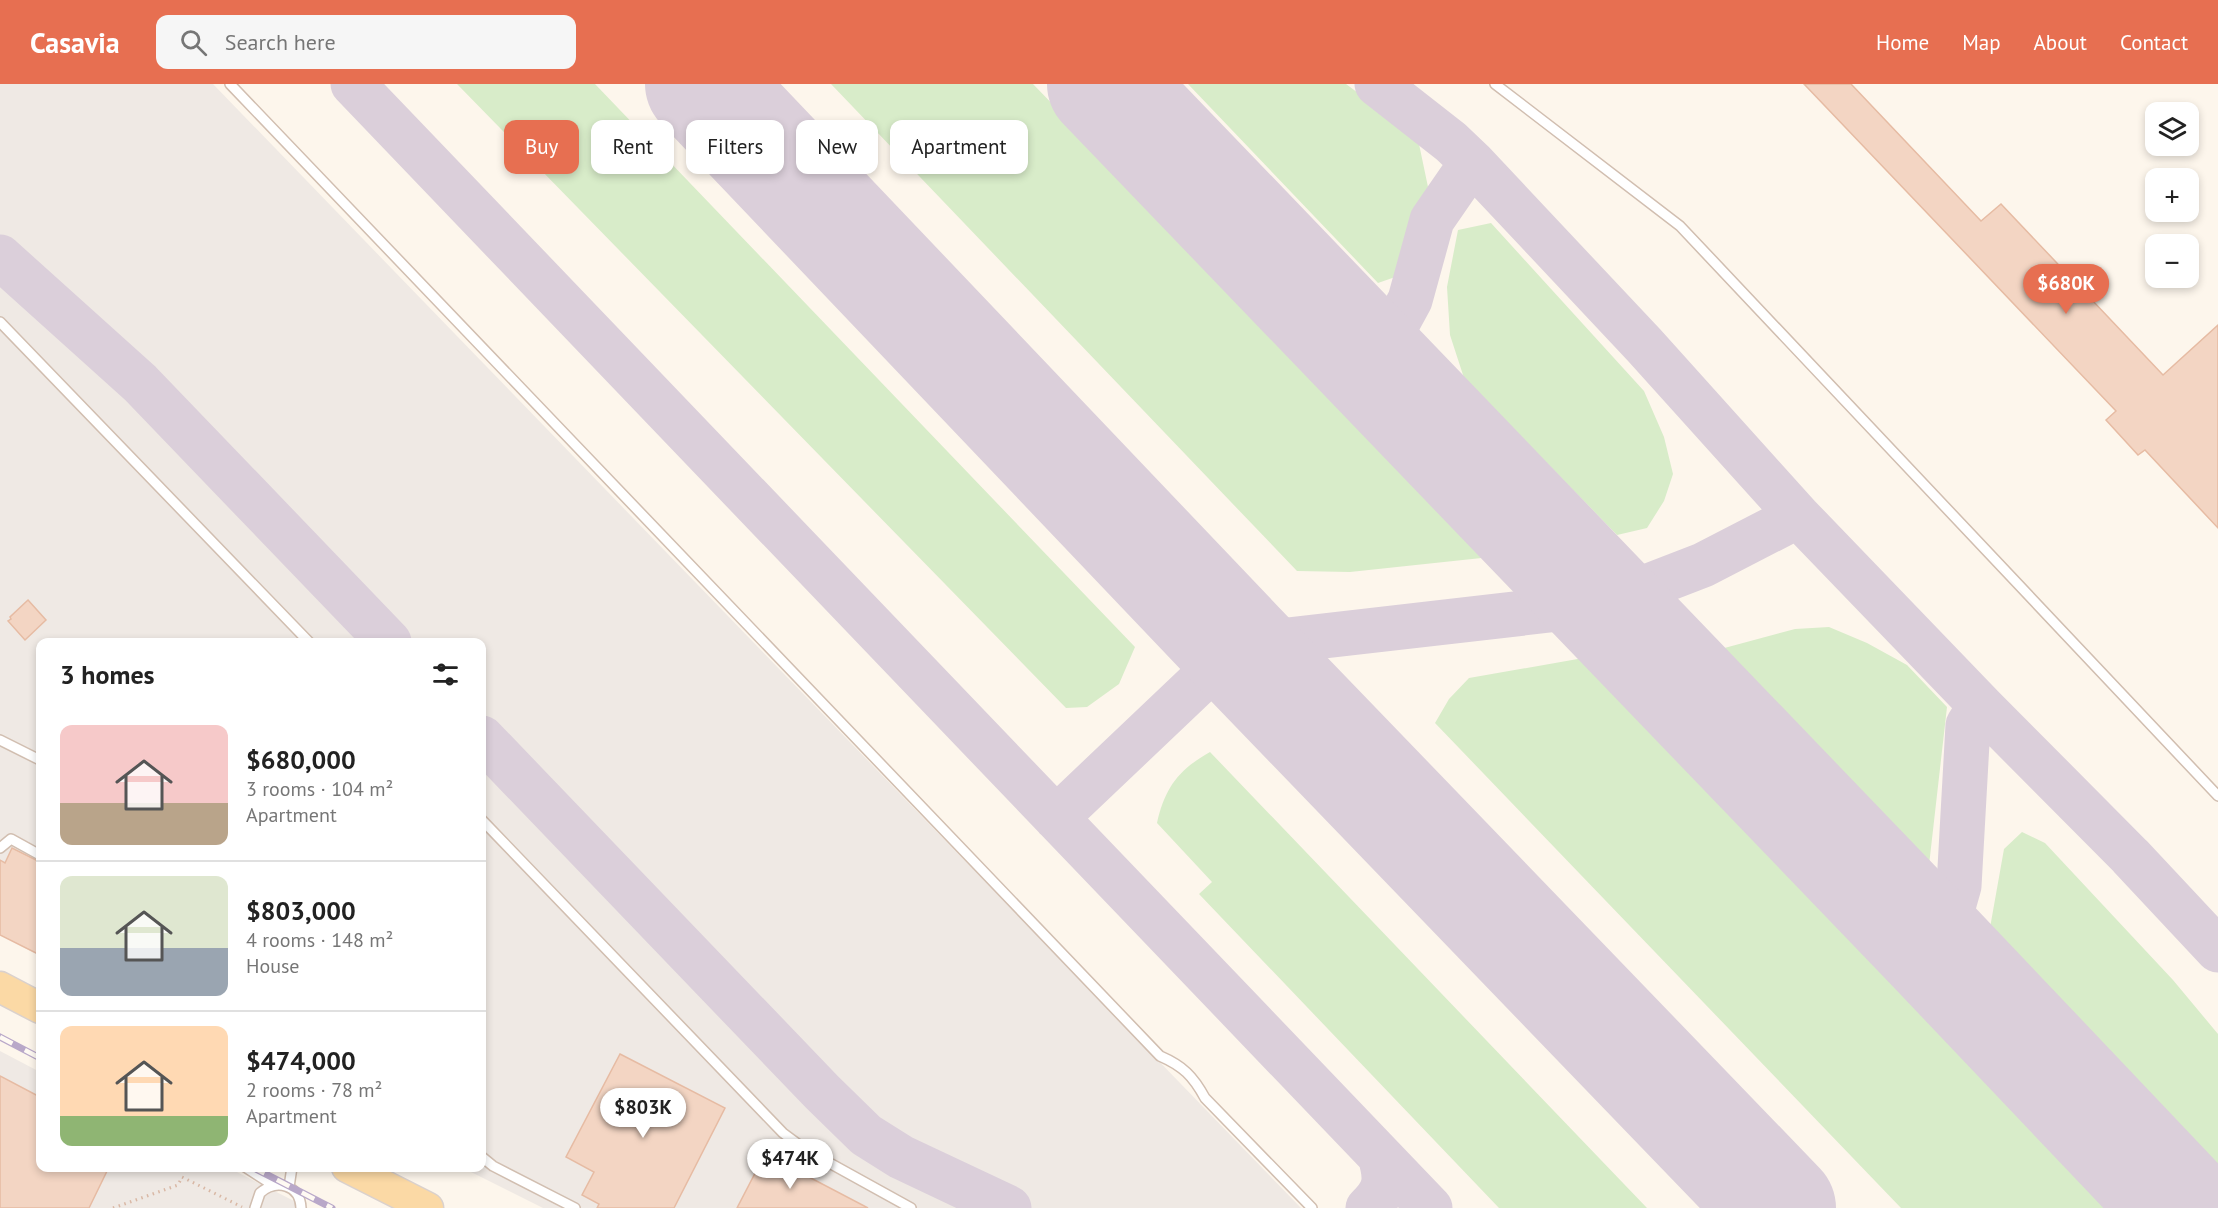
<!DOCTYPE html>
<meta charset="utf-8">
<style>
:root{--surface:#fff;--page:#f6f6f6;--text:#222;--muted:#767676;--line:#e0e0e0;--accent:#e76f51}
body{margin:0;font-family:"PT Sans",sans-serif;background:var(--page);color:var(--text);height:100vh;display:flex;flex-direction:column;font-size:22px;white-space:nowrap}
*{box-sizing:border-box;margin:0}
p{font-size:20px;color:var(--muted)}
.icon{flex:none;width:33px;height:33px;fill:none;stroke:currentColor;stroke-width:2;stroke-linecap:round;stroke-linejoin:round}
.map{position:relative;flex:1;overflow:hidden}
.panel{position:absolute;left:36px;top:554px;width:450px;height:534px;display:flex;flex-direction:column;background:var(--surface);border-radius:12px;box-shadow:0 3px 9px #0003}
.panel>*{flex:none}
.top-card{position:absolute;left:504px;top:36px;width:570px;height:54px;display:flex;gap:12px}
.controls{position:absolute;left:2145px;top:18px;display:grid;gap:12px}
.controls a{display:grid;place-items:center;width:54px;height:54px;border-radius:12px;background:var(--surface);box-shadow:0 3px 9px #0003;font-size:30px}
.price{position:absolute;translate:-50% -51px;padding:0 14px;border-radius:21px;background:#fff;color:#222;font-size:20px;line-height:39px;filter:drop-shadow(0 2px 3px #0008)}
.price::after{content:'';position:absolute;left:50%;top:36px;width:18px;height:14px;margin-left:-9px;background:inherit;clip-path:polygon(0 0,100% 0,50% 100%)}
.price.selected{background:var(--accent);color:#fff}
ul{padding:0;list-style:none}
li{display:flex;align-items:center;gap:18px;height:150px;padding:0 24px}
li+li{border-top:2px solid var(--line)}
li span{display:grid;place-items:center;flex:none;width:168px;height:120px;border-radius:12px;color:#555}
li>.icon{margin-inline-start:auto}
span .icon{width:72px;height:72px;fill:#fffc;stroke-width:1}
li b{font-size:26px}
h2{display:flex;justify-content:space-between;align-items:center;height:72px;padding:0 24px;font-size:26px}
.pill{padding:0 21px;border-radius:12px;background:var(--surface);box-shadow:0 3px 9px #0003;font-size:21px;line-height:54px}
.pill.selected{background:var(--accent);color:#fff}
header{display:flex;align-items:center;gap:36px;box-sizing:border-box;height:84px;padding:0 30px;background:var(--accent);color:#fff}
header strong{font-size:28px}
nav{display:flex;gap:33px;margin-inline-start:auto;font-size:21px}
.search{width:420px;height:54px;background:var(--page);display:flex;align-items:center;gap:15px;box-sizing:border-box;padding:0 21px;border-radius:12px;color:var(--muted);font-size:22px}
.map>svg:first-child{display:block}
.industrial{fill:#efe9e4}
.green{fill:#d8ecc9}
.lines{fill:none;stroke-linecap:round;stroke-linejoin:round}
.taxiway{stroke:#dbcfda;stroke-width:45}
.runway{stroke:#dbcfda;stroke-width:114}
.building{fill:#f3d5c3;stroke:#e6bba3;stroke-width:1.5}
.lane-casing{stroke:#d1beb0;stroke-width:12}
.primary-casing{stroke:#dad1cd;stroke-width:33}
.path{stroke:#d9b8a5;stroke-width:3;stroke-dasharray:1.5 4.5;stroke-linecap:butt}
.lane{stroke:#fff;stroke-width:9}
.primary{stroke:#fbd9a5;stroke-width:30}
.rail-casing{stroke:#b9a8c9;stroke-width:7}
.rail{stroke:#fffaf3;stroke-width:4.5;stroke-dasharray:14;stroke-linecap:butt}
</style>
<header>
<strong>Casavia</strong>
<div class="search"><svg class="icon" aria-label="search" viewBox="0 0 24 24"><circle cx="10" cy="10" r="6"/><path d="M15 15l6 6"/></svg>Search here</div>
<nav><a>Home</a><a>Map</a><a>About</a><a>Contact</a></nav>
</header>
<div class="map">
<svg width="2218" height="1124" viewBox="0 0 2218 1124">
<rect width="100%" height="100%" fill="#fdf6ec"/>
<!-- industrial -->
<path class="industrial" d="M0 0H213L1301 1124H543L461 1083H482V558H40V872L0 851Z
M0 967 40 988V1083H227L308 1124H0Z"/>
<!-- green -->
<path class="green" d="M457 0H595L1135 563 1119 600 1087 623 1066 624Z
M831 0H1033L1491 473 1350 488 1297 487Z
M1188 0H1346L1393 35 1419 60 1428 103 1410 168 1398 192 1378 199Z
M1491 139 1644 307 1664 353 1673 390 1664 417 1647 444 1617 451 1464 294 1450 251 1447 203 1458 146Z
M1829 543 1867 559 1907 581 1947 623 1928 790 1717 566 1795 545Z
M1589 573V574L2115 1124H1901L1435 639 1449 615 1469 594Z
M1210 668 1647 1124H1499L1199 810 1212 798 1157 739C1165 704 1178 686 1210 668Z
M2022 748 2045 759 2173 896 2218 950V1093L1988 855 2004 765Z"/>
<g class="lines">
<!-- taxiway -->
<path class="taxiway" d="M353 0 1430 1124
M1377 0 1451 58 1472 78 1644 261 1798 432 1983 624 2130 772 2218 866
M0 173 140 299 389 558
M1374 282 1410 216 1432 136 1472 78
M482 654 822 1008 866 1051 901 1073 1009 1124
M1056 734 1237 562 1602 520 1703 481 1798 432
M1934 863 1946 848 1959 802 1968 641 1975 630 1983 624
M1368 1124C1386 1107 1387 1096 1380 1072"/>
<!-- runway -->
<path class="runway" d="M702 0 1237 562 1779 1124
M1104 0 1934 863 2182 1124"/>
</g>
<!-- building -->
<path class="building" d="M1804 0H1851L1981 137 2001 120 2163 291 2218 241V444L2145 366 2138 371 2106 336 2116 327Z
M28 516 46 536 25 556 8 537 11 535 10 533Z
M12 764 40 778V871L0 851V776L5 779Z
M620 970 725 1024 674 1124H597L599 1120 582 1111 594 1088 566 1073Z
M0 992 40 1013V1083H109L89 1124H0Z
M765 1070 868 1124H737Z"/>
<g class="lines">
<defs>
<path id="lane" d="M230 0 1160 972C1183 982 1193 992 1205 1014L1312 1124
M1495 0 1680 142 2218 712
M0 238 309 558
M0 656 40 676
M482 736 783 1049 806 1066 911 1124
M0 764 11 755 40 771
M482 1073 493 1082 575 1124
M245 1083 273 1101
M289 1103 292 1083
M255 1124 260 1109C276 1095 300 1100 301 1124"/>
<path id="primary" d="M0 903 40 924
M347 1083 428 1124"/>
</defs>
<!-- lane casing -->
<use href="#lane" class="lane-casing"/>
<!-- primary casing -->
<use href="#primary" class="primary-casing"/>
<!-- path -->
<path class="path" d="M113 1124 178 1101 182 1093 242 1123"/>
<!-- lane -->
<use href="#lane" class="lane"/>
<!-- primary -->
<use href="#primary" class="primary"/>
<defs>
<path id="rail" d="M0 953 40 974
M252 1083 332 1124"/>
</defs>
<!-- rail casing -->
<use href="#rail" class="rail-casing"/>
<!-- rail -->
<use href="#rail" class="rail"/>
</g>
</svg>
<div class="controls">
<a><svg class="icon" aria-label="layers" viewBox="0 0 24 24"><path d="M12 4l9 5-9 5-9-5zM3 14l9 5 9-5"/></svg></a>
<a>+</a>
<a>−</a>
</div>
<b class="price selected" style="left:2066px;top:231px">$680K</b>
<b class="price" style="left:643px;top:1055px">$803K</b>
<b class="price" style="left:790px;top:1106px">$474K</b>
<div class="top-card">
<a class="pill selected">Buy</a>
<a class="pill">Rent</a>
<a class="pill">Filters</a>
<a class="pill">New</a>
<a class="pill">Apartment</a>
</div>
<section class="panel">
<h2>3 homes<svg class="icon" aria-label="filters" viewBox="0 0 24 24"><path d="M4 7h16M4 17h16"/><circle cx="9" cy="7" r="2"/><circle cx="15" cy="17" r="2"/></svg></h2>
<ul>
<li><span style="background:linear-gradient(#f6c9c9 65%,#b9a48a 0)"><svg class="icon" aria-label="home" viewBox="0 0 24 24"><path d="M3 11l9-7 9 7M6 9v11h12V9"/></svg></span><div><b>$680,000</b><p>3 rooms · 104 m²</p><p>Apartment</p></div></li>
<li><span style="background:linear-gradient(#dfe7d0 60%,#9aa5b1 0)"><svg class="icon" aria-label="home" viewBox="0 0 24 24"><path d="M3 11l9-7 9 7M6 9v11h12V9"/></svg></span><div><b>$803,000</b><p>4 rooms · 148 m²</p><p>House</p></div></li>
<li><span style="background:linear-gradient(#ffd9b3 75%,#8fb573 0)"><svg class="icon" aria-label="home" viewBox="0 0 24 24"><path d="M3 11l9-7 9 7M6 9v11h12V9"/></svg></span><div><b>$474,000</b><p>2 rooms · 78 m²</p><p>Apartment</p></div></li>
</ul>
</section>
</div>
